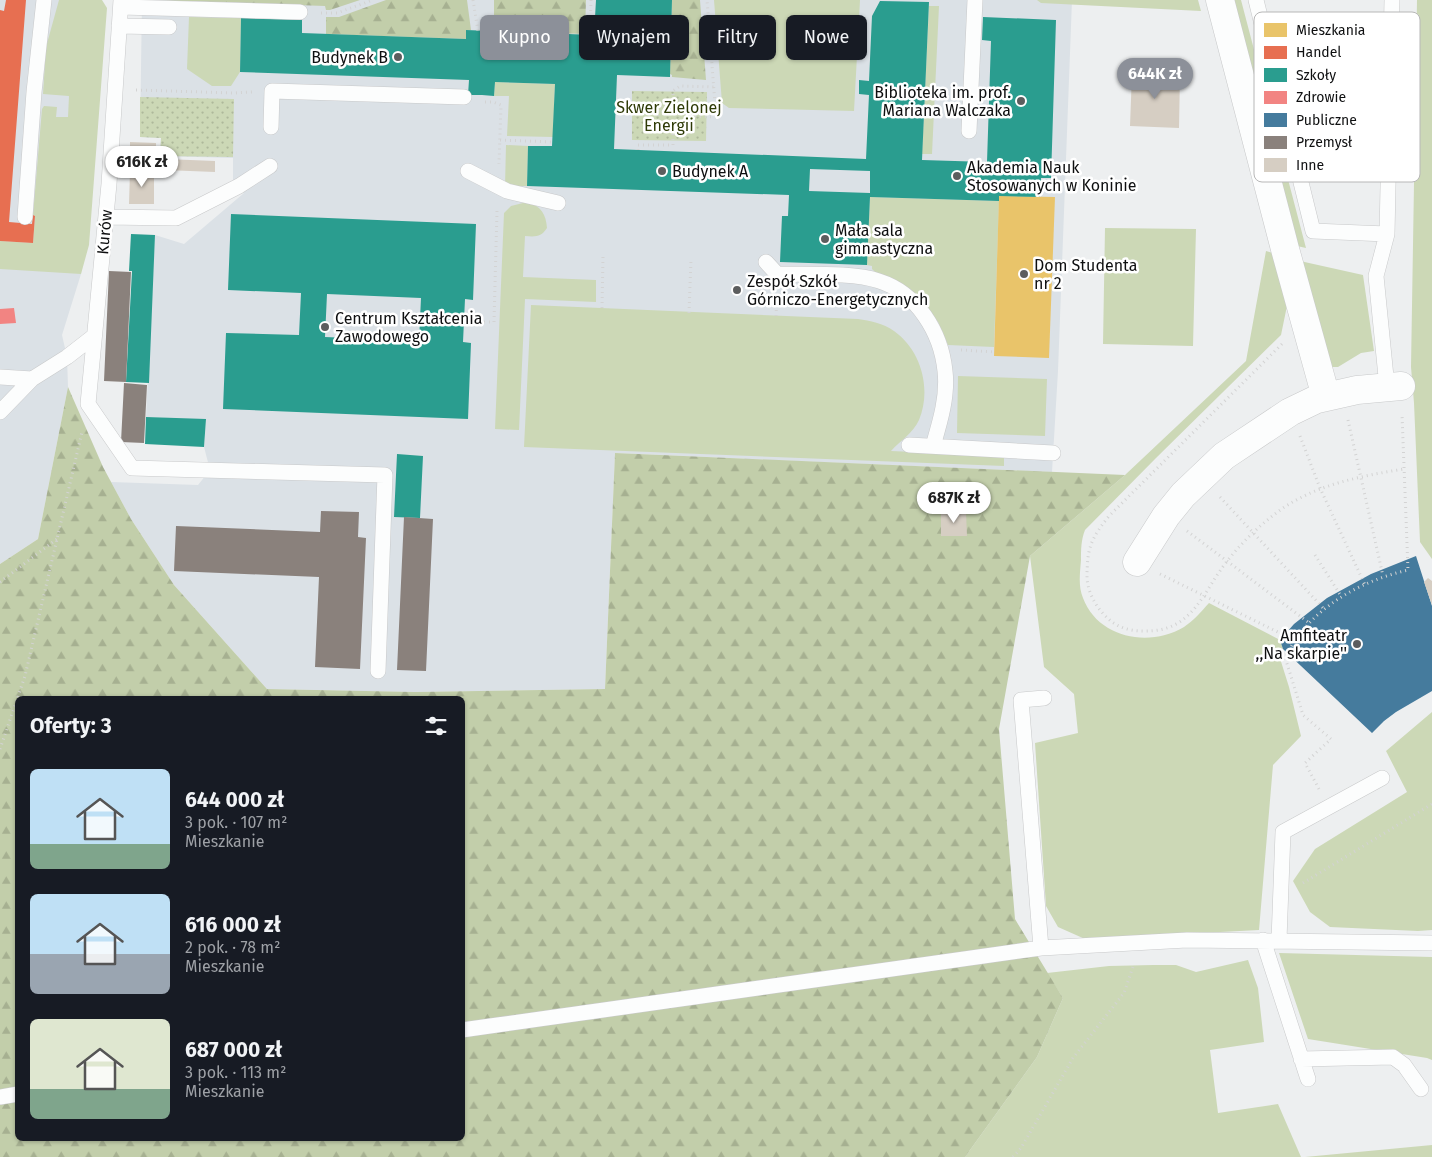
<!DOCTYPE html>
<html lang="pl">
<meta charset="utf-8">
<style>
:root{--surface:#171b24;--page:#20242c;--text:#f1f3f6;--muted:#9ea1a6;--accent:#8c9099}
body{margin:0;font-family:"Fira Sans",sans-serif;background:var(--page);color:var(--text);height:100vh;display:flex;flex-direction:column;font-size:19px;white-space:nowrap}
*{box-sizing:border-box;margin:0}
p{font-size:16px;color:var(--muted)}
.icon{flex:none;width:28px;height:28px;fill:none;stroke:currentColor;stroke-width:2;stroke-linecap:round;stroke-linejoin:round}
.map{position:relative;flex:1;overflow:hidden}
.panel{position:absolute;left:15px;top:696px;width:450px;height:445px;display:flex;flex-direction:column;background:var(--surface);border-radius:8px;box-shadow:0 1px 4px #0004}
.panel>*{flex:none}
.guide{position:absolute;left:480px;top:15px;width:475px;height:45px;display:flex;gap:10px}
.price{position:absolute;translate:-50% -42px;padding:0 11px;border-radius:18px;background:#fff;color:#222;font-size:16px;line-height:32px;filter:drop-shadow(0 1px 2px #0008)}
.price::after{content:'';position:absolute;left:50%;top:30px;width:15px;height:11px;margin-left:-8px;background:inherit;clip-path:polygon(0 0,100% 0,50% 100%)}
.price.on{background:var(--accent);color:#fff}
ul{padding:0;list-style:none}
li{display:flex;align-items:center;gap:15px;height:125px;padding:0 15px}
li span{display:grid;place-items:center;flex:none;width:140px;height:100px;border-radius:8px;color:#555}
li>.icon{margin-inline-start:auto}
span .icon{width:60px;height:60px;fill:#fffc;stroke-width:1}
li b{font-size:21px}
h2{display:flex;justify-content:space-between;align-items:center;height:60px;padding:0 15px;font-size:21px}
.pill{padding:0 18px;border-radius:8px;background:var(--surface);box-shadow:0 1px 4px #0004;font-size:18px;line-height:45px}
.pill.on{background:var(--accent);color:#fff}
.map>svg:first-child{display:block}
.built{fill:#dbe1e6}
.grass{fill:#ccd8b6}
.forest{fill:url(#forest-firs);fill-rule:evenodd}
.park{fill:url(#park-dots)}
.homes{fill:#e9c46a}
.shops{fill:#e76f51}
.schools{fill:#2a9d8f;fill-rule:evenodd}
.health{fill:#f28482}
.public{fill:#457b9d}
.industry{fill:#8a817c}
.building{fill:#d6cec3}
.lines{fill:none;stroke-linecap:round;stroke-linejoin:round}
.lane-casing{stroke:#c8c9ca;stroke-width:16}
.street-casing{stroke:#c8c9ca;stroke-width:29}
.path{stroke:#d3d3d3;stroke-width:3;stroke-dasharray:1 4;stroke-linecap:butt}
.lane{stroke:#fcfdfd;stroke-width:15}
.street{stroke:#fcfdfd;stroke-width:28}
.poi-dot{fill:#5c5d5e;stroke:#fff;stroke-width:2}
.labels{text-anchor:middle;stroke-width:5;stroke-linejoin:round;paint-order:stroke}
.poi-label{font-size:16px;fill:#0e0f10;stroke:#fff;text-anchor:start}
.park-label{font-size:16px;fill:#2e3a06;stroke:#fff}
.street-label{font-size:16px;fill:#0e0f10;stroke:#fff}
.key{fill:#fff;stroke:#b7b7b7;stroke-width:1}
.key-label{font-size:14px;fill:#0e0f10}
</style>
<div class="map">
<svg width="1432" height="1157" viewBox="0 0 1432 1157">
<defs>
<pattern id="forest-firs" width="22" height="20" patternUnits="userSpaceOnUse" patternTransform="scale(1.25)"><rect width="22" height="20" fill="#c2ceaa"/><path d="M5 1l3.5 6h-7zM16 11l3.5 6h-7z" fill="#a6b091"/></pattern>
<pattern id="park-dots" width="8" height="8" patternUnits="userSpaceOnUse" patternTransform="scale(1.25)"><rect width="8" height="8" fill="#ccd8b6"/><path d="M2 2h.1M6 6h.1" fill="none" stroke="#aeb89b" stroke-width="1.8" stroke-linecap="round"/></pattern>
</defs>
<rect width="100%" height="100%" fill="#edeff0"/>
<!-- built -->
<path class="built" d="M0 0H100L81 274 62 335 67 357 68 387 38 539 0 564Z
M142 0H1072L1058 371 1052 472 615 453 605 689 415 692 267 689 174 585 131 519 111 482 198 485 210 470 204 447 206 420 146 417 155 235 184 244 244 193 233 180V158L160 156 161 138 140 137Z"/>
<!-- grass -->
<path class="grass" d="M59 0H102L107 8 89 245 81 274 0 269V241L33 243 35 216 33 215 42 109 44 106 57 107 56 117H68L69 96 43 94 46 47Z
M714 0H860L854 111 729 108 722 103Z
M1037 0H1198L1201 11 1041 3Z
M1232 0H1241L1306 248 1297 246Z
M1417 0H1432V559L1420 542 1414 403 1411 367Z
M929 6H939L932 154H922Z
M189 17 241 18 240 72 231 86H212L187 69Z
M495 82 555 84 553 137 507 136 509 96H494Z
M506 145 528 146 527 186H505Z
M870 197 999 201 994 347 948 345 938 322 925 305 876 273 872 269V266L867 265Z
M527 202C541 206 546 214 547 228 541 237 536 237 525 236L523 277 596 280V302L525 299 519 430 495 429 504 213 511 206Z
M1105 228 1196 229 1193 346 1103 344Z
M1266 251 1277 254 1288 301 1281 335 1156 458 1085 530C1081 540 1081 550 1081 560 1080 573 1078 586 1083 598 1098 638 1149 648 1184 627 1193 621 1201 612 1209 603L1280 640 1283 649 1278 652 1289 687 1301 736 1273 765 1259 930 1085 939 1058 927 1046 906 1035 743 1078 733 1074 694 1044 667 1030 556 1125 475 1246 361Z
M1300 261 1363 275 1374 351 1361 353 1338 367H1331Z
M531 305 858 319C870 321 883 323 894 331 921 350 932 389 919 420 913 433 900 441 891 451L1004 456V466L524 447Z
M958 376 1047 379 1045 436 957 433Z
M1432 712V930L1418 931 1330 927 1310 912 1293 881 1315 849 1407 792 1386 751Z
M1279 953 1432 957V1060L1427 1058 1308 1039Z
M1248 960 1258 988 1264 1042 1210 1050 1218 1113 1278 1104 1301 1157H965L1037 1057 1063 998 1047 973 1109 966 1153 965H1176L1196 972Z
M1432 1145V1157H1305Z"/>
<!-- forest -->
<path class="forest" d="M151 0H360L330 10H326L325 6Z
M386 0H467L471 30H466V39L326 34V17H339Z
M494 0H586L585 34 494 31Z
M672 0H700L706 80 672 77V75L670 74Z
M68 387 103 467 131 519 174 585 267 689 415 692 605 689 615 453 1125 475 1030 556 999 729 1015 919 1063 998 1037 1057 965 1157H0V564L38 539ZM18 699H462V1139H18Z"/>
<!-- park -->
<path class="park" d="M632 91 707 92 706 141 632 140Z
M140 97 234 99 233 157 160 156 161 138 140 137Z"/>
<!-- homes -->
<path class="homes" d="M999 196 1055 197 1049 358 994 356Z"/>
<!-- shops -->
<path class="shops" d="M6 0H26L9 222 32 224 33 215 35 216 33 243 0 241V10L4 11Z"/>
<!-- schools -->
<path class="schools" d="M596 0H672L670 77 617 75 614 149 866 159 869 95 859 94V80L869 81 872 16 880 1 929 2 922 160 987 162 991 41 982 40 983 17 1056 20 1051 178H1041L1040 197 999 196V201L870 197 867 265 780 262 782 216H788L789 195 527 186 528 146H552L555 84 495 82 494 96 482 95H468L469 80 240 72 241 18 302 20V33L466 39V30L594 35ZM810 169 870 171V193L809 191Z
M231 214 476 224 473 300 465 299 463 342 471 343 468 419 223 409 226 333 299 335 301 293 228 290ZM327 294 421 298 419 341 325 337Z
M131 234 155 235 149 383 126 382 132 271H138H129Z
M146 417 206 419 204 447 145 444Z
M397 454 423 456 420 518 394 517Z"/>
<!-- health -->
<path class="health" d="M14 308 16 323 0 324V309Z"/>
<!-- public -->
<path class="public" d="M1416 556 1432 606V691L1396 712 1384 721 1372 733 1283 649 1280 640 1294 624 1327 598 1371 574Z"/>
<!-- industry -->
<path class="industry" d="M109 271 131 272 126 382 104 381Z
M124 383 147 385 144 443 121 442Z
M321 511 359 512 358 537 366 538 360 669 315 667 319 577 174 571 176 526 320 532Z
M404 517 433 519 426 671 397 670Z"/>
<!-- building -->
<path class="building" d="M1132 73 1180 74 1179 128 1130 126Z
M130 142 156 143V170H130Z
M165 159 215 161V172L165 170Z
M130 171H154V204H129Z
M941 511H966L967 536H941Z
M1428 578 1432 581V605L1424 582Z"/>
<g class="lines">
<defs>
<path id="lane" d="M121 0 109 184 88 404 132 468 385 475 378 671
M1256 0 1313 231 1387 234 1392 0
M121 7 300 12
M119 26 169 27
M271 127 272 91 464 97
M969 131 975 0
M468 171 507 191 558 203
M25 217 34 92 44 0
M106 217 176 218 239 186 270 166
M1387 234 1376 276 1387 387
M766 262 777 274C807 275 852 272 879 281 917 293 941 332 945 371 948 396 940 422 933 446
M0 377 32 379
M0 412 32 379 67 357 94 336
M909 445 1053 453
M1263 940 1308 1079
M1279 940 1283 832 1382 778
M1041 948 1021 700 1044 698
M462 1030 1041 948 1187 940 1432 943
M1301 1059 1393 1057 1404 1065 1421 1089
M0 1097 18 1094"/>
<path id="street" d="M1220 0 1285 249 1326 397
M1137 562 1166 516 1183 495 1224 456 1290 412 1317 399 1357 390 1401 386"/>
</defs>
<!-- lane casing -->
<use href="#lane" class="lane-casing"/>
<!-- street casing -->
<use href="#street" class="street-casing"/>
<!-- path -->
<path class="path" d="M473 0 478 31
M321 13H337L373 0
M590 31 591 0
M136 90 234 93 252 92
M673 100V91L680 86 714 87
M658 116a16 16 0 1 1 32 0a16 16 0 1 1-32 0Z
M485 102H493L501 105 499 164
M690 116 716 117 707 0
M500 140 553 142
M638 150V145H673V131
M602 308 603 256
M689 313 691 259
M776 316 777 294
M464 322H494L497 210
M1282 344 1109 516C1091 539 1087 547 1087 578 1088 595 1099 612 1112 622 1122 629 1133 631 1144 631 1194 632 1202 592 1228 560 1244 540 1262 523 1283 508 1319 484 1361 476 1404 469
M961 350 994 352
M1348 420 1383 576
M1300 436 1320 488 1365 585
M1220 497 1324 609
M1187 531 1308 622
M1315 555 1341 596
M1160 574 1294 640
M0 582 57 539
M0 749 25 676 82 432
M1319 789 1305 763 1331 739 1303 715 1285 657C1310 609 1357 582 1408 570L1402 414
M1303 883 1432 804
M1013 1157 1021 1148 1073 1058 1124 993 1134 964"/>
<!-- lane -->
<use href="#lane" class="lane"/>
<!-- street -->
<use href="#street" class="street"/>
</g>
<!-- markers -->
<g class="poi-dot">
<circle cx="398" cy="57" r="5"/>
<circle cx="1021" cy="101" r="5"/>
<circle cx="662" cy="171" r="5"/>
<circle cx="957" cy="176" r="5"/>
<circle cx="825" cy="239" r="5"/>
<circle cx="1024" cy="274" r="5"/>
<circle cx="737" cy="290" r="5"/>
<circle cx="325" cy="327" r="5"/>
<circle cx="1357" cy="644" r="5"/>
</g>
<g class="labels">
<!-- poi labels -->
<g class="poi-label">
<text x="388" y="63" text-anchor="end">Budynek B</text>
<text x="1011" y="98" text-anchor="end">Biblioteka im. prof.<tspan x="1011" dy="18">Mariana Walczaka</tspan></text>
<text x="967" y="173">Akademia Nauk<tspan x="967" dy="18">Stosowanych w Koninie</tspan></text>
<text x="672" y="177">Budynek A</text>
<text x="835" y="236">Mała sala<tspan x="835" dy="18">gimnastyczna</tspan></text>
<text x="1034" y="271">Dom Studenta<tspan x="1034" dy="18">nr 2</tspan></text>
<text x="747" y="287">Zespół Szkół<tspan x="747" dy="18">Górniczo-Energetycznych</tspan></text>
<text x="335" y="324">Centrum Kształcenia<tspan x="335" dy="18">Zawodowego</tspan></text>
<text x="1347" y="641" text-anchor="end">Amfiteatr<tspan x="1347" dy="18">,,Na skarpie''</tspan></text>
</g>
<!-- park labels -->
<g class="park-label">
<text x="669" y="113">Skwer Zielonej<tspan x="669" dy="18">Energii</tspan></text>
</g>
<!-- street labels -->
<g class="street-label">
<text transform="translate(104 232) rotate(-85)" y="6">Kurów</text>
</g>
</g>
<!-- legend -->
<rect x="1254" y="12" width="166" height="170" rx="8" class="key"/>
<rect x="1264" y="23" width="23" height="14" fill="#e9c46a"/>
<rect x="1264" y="46" width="23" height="13" fill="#e76f51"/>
<rect x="1264" y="68" width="23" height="14" fill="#2a9d8f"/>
<rect x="1264" y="91" width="23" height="13" fill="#f28482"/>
<rect x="1264" y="113" width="23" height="14" fill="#457b9d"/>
<rect x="1264" y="136" width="23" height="13" fill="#8a817c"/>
<rect x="1264" y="158" width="23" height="14" fill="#d6cec3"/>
<g class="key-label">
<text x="1296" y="35">Mieszkania</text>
<text x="1296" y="57">Handel</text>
<text x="1296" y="80">Szkoły</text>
<text x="1296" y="102">Zdrowie</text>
<text x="1296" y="125">Publiczne</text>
<text x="1296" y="147">Przemysł</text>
<text x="1296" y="170">Inne</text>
</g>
</svg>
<b class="price on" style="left:1155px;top:100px">644K zł</b>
<b class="price" style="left:142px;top:188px">616K zł</b>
<b class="price" style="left:954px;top:524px">687K zł</b>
<div class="guide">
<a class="pill on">Kupno</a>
<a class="pill">Wynajem</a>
<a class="pill">Filtry</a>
<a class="pill">Nowe</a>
</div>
<section class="panel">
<h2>Oferty: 3<svg class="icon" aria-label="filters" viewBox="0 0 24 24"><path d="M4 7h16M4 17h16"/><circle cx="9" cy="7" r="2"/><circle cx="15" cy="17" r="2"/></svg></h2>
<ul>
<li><span style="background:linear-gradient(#bfe0f5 75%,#7fa58c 0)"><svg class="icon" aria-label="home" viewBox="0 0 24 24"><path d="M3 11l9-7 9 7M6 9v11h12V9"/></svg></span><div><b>644 000 zł</b><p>3 pok. · 107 m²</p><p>Mieszkanie</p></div></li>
<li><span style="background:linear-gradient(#bfe0f5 60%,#9aa5b1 0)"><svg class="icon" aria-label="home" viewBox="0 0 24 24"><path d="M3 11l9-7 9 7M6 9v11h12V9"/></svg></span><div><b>616 000 zł</b><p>2 pok. · 78 m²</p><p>Mieszkanie</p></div></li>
<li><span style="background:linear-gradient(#dfe7d0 70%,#7fa58c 0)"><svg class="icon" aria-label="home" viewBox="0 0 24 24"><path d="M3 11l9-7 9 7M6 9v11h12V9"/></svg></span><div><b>687 000 zł</b><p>3 pok. · 113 m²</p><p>Mieszkanie</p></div></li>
</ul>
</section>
</div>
